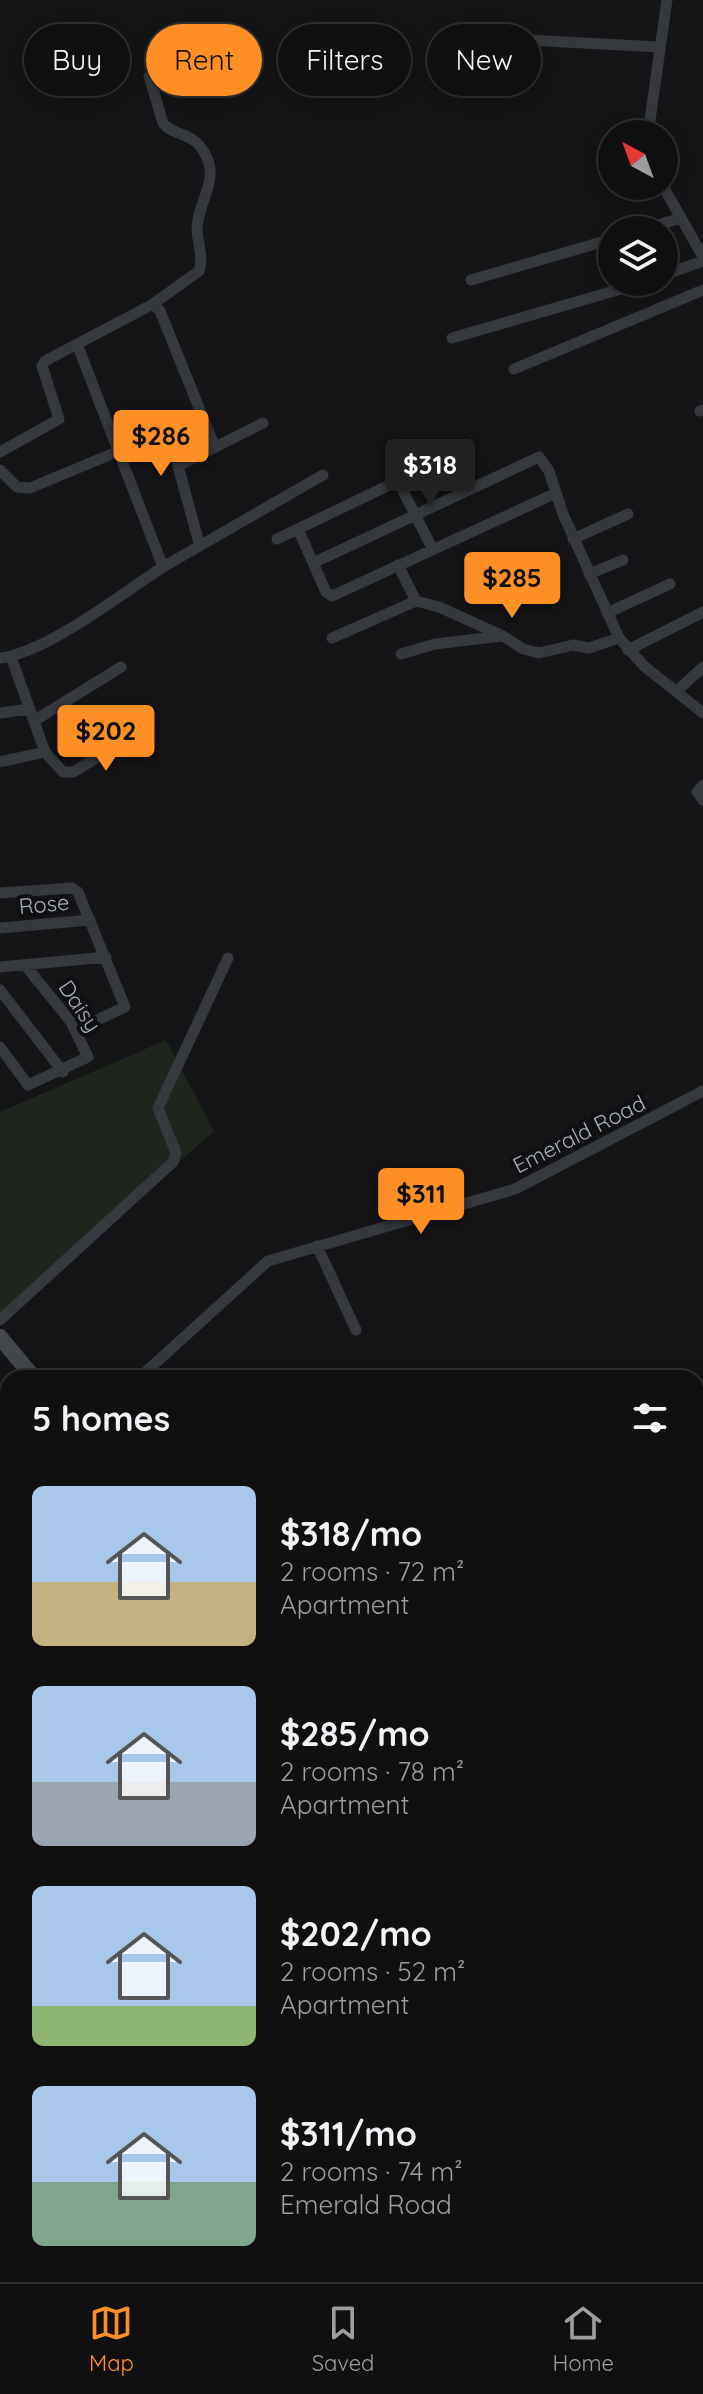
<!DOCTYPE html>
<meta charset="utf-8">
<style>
:root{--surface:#101011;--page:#19191a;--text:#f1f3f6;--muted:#9c9d9f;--line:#303031;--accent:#fe8f25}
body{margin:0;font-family:Quicksand,sans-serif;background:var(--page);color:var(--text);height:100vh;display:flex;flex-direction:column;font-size:30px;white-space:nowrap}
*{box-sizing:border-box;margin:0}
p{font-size:26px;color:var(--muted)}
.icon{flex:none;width:44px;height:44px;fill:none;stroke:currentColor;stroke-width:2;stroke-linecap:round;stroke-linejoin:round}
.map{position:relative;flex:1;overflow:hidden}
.sheet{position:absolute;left:0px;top:1370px;width:704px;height:912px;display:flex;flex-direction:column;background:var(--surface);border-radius:24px 24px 0 0;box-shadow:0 4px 20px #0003,0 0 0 2px var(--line)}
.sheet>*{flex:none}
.hud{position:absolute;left:24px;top:24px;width:656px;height:72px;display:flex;gap:16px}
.needle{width:52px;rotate:319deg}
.buttons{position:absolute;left:598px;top:120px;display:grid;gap:16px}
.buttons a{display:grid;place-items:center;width:80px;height:80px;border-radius:50%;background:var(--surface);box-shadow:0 4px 20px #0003,0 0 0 2px var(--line);font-size:40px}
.price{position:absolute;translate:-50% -68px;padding:0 18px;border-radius:8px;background:var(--accent);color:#111;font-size:26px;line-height:52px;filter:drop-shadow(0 2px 4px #0008)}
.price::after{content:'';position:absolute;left:50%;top:48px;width:24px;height:18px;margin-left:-12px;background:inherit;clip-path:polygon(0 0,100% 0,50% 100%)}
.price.active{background:#222;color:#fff}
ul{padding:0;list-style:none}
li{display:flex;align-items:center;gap:24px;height:200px;padding:0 32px}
li span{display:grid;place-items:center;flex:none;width:224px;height:160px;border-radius:12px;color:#555}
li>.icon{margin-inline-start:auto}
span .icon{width:96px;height:96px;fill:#fffc;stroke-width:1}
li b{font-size:34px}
h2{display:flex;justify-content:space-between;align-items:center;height:96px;padding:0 32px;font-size:34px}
.pill{padding:0 28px;border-radius:36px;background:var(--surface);box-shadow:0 4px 20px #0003,0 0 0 2px var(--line);font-size:28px;line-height:72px}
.pill.active{background:var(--accent);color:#111}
.menu{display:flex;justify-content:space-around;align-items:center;height:112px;border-top:2px solid var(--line);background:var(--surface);font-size:22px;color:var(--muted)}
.menu a{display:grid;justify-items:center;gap:4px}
.menu .active{color:var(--accent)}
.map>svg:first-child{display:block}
.green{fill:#1d251d}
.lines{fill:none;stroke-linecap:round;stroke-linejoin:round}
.street{stroke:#35383c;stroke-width:11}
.secondary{stroke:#43474c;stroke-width:16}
.labels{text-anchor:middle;stroke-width:8;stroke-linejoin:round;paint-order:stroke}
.street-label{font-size:22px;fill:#a6afb8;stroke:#101012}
</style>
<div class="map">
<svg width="703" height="2282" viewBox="0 0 703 2282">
<rect width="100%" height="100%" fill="#151517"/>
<!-- green -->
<path class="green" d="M166 1040 214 1131 0 1321V1112Z"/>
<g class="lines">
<!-- street -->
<path class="street" d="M508 39 659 47
M149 76 163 123C171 134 189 133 199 145 225 176 198 198 197 228 197 242 204 257 199 271L153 304
M648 134 667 0
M663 186 703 257
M641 230 681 218
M664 275 703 261
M471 280 612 239
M452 338 645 282
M514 369 703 290
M700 411 703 410
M0 452 59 419 42 366 45 361 153 304 160 311 214 445
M0 470 17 487 30 488 119 451
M398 481 432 548
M298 529 326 592 332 596 554 494
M277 539 452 455
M573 539 628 514
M199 543 178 466 263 423
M313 563 539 457 549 471 563 514 619 638 644 666 703 713
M398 565 416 601
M163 567 323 475
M589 574 623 560
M607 613 670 584
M332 638 416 601 439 607 503 636 523 649 539 653 573 645 589 648 619 638
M628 650 703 612
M401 654 435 644 502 636
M11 657 45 752 63 772H73L121 743
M0 658C48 652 121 594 163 567L77 344
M677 691 703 667
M0 713 29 709
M34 721 121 667
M0 762 45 752
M703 785 697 792 703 800
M0 893 72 888 78 892 125 1007 76 1030
M0 928 90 920
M0 967 106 957
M0 990 63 1072
M0 1047 28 1085 88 1057 71 1022 25 965
M317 1246 356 1330
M0 1320 173 1162 176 1153 158 1108 228 958
M139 1378 268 1261 515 1189 703 1091
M0 1512 8 1504
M0 1848 8 1841
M696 1911 703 1909
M696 2027 703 2043
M696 2268 703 2266
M349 2274 359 2282
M501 2274 506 2282
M654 2281 676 2274
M146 2282 155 2274"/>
<!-- secondary -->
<path class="secondary" d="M0 1337 34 1378
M696 1693 703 1690
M651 2274 654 2282"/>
</g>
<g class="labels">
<!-- street labels -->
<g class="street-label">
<text transform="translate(44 904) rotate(-5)" y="8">Rose</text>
<text transform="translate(80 1006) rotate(56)" y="8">Daisy</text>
<text transform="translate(579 1134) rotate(-27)" y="8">Emerald Road</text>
</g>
</g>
</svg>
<div class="buttons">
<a><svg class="needle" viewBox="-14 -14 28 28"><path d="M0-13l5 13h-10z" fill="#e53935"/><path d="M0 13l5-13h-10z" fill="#9c9d9f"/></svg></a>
<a><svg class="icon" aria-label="layers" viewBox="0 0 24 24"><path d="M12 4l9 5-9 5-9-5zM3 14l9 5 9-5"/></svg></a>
</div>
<b class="price" style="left:161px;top:478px">$286</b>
<b class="price active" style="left:430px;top:507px">$318</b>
<b class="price" style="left:512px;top:620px">$285</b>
<b class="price" style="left:106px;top:773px">$202</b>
<b class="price" style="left:421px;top:1236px">$311</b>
<div class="hud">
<a class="pill">Buy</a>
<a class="pill active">Rent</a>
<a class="pill">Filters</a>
<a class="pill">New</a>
</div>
<section class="sheet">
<h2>5 homes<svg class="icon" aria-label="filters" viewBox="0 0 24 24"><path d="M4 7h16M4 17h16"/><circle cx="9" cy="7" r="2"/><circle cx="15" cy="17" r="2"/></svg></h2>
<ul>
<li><span style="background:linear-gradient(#a9c7e8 60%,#c2b280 0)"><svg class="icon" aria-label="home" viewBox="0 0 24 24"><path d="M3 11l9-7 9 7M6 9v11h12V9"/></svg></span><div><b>$318/mo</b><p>2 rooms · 72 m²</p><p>Apartment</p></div></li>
<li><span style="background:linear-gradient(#a9c7e8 60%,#9aa5b1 0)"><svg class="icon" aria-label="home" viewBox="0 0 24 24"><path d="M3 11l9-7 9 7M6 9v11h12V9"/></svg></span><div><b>$285/mo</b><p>2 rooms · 78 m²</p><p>Apartment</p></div></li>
<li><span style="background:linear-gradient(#a9c7e8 75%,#8fb573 0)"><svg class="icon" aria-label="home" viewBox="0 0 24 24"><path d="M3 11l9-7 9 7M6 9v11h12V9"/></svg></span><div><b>$202/mo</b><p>2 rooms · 52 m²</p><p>Apartment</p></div></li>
<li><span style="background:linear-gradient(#a9c7e8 60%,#7fa58c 0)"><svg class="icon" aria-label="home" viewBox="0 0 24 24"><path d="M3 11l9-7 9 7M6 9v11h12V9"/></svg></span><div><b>$311/mo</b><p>2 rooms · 74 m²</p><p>Emerald Road</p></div></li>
</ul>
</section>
</div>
<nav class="menu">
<a class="active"><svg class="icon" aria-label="map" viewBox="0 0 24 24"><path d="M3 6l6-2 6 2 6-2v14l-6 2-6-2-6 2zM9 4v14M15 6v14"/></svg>Map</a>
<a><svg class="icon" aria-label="saved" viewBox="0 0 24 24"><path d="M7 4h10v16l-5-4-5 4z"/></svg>Saved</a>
<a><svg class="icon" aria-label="home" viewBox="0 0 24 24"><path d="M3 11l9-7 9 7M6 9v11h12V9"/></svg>Home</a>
</nav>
